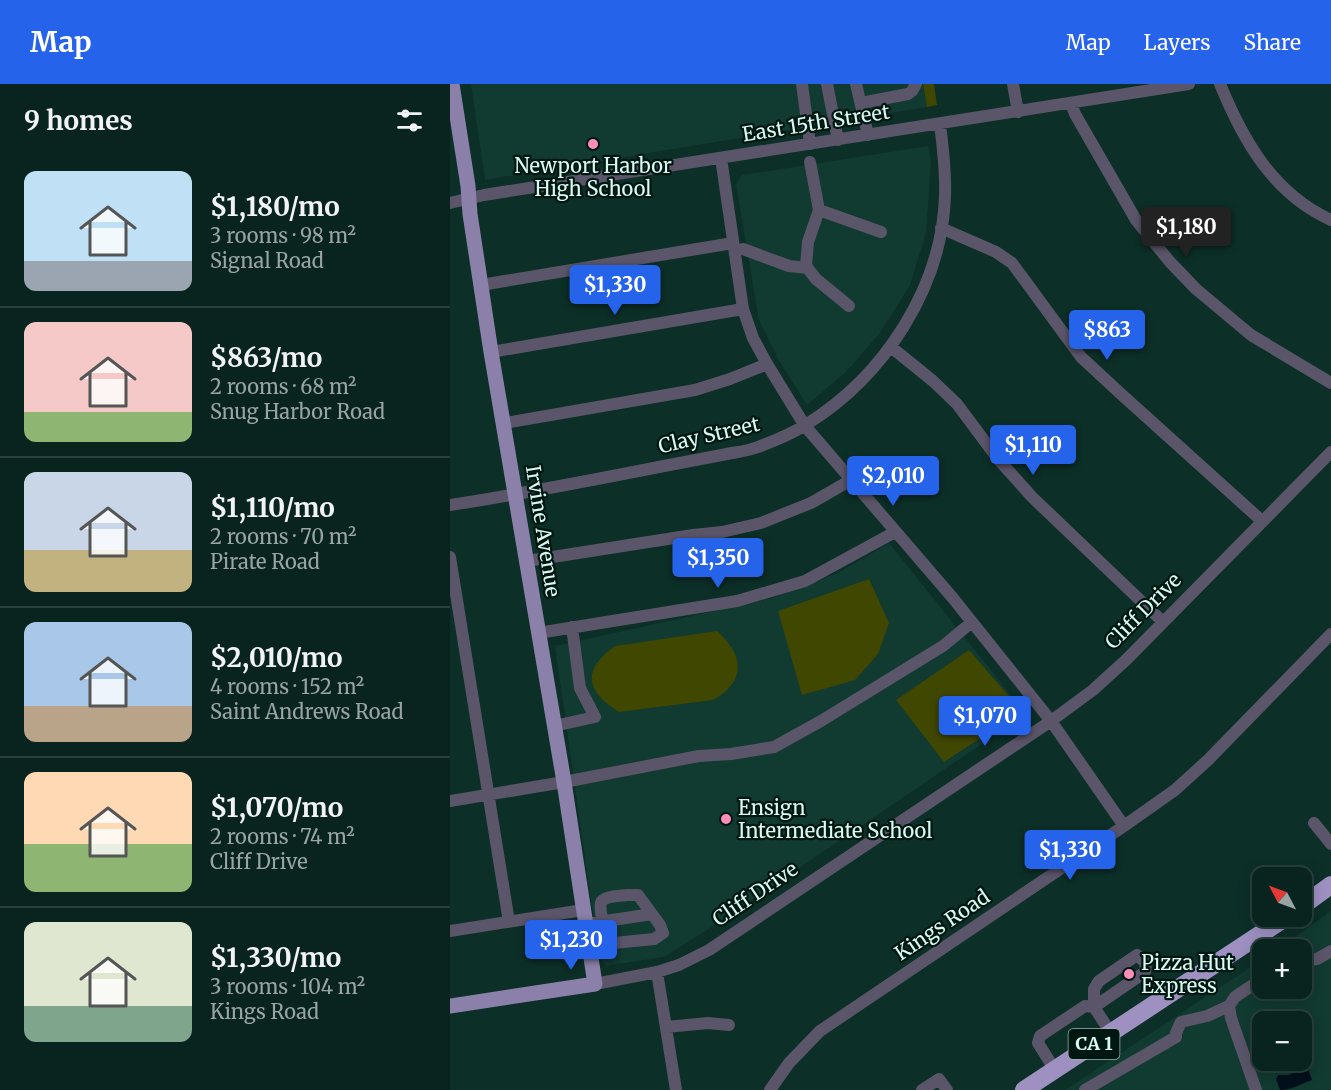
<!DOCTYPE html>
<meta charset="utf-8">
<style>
:root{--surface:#09231e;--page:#122b27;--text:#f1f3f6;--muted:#99a4a4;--line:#29403c;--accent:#2563eb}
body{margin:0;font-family:Merriweather,serif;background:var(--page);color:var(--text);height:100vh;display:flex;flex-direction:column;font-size:22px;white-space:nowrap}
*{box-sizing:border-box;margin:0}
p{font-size:20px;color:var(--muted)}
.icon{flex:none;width:33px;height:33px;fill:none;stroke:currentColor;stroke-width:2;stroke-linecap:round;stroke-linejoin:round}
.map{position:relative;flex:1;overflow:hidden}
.panel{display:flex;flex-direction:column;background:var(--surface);width:450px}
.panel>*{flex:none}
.needle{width:39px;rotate:311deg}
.fabs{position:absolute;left:802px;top:783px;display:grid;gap:12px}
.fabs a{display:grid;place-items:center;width:60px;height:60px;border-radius:12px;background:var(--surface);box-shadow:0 3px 15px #0003,0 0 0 2px var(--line);font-size:30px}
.price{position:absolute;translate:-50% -51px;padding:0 14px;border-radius:6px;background:var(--accent);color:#fff;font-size:20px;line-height:39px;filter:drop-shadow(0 2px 3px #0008)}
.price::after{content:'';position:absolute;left:50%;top:36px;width:18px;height:14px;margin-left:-9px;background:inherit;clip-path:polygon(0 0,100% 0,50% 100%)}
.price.on{background:#222;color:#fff}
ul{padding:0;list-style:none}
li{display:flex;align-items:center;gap:18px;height:150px;padding:0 24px}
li+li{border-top:2px solid var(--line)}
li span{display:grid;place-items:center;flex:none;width:168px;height:120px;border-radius:12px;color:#555}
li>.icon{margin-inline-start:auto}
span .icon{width:72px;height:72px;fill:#fffc;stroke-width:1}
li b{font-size:26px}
h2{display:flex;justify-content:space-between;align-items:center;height:72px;padding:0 24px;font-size:26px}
header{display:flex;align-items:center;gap:36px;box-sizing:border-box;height:84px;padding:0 30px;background:var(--accent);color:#fff}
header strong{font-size:28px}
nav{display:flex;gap:33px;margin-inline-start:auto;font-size:21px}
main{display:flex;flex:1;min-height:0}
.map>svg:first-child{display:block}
.built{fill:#113a31;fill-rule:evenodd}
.green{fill:#404700}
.water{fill:#01101a}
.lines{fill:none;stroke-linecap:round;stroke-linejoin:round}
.minor{stroke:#5a5569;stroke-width:12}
.major{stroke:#8a80a9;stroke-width:15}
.highway{stroke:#9e91c2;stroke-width:18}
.poi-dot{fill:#ff8eba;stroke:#001611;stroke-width:2}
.labels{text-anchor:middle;stroke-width:4.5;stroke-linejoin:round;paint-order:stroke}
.shield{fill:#001611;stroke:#99b6ae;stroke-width:1.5}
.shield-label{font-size:18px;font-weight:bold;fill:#dafaf1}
.street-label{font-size:20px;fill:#dafaf1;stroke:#001611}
.poi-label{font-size:20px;fill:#dafaf1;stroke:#001611;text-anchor:start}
</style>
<header>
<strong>Map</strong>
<nav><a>Map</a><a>Layers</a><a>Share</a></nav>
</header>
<main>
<section class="panel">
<h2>9 homes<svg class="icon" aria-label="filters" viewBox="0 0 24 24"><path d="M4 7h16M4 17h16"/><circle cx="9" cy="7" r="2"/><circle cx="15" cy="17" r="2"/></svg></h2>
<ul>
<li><span style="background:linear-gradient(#bfe0f5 75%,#9aa5b1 0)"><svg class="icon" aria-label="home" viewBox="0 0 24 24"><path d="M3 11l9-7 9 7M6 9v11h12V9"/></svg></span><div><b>$1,180/mo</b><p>3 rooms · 98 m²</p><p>Signal Road</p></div></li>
<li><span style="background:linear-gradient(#f6c9c9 75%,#8fb573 0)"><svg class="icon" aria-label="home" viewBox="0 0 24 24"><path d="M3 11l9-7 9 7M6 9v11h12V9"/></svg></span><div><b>$863/mo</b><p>2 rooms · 68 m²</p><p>Snug Harbor Road</p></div></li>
<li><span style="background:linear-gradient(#c9d6e8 65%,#c2b280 0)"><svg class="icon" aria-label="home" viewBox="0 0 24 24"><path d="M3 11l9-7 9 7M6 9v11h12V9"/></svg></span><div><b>$1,110/mo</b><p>2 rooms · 70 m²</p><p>Pirate Road</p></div></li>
<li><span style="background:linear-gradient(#a9c7e8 70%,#b9a48a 0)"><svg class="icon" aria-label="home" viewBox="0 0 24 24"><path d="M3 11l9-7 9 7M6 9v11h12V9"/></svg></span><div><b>$2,010/mo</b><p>4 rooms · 152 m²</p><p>Saint Andrews Road</p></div></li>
<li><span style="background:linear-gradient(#ffd9b3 60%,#8fb573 0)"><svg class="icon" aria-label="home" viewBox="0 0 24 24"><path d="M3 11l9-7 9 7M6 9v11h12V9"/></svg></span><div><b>$1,070/mo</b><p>2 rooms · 74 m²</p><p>Cliff Drive</p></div></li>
<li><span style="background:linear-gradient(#dfe7d0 70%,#7fa58c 0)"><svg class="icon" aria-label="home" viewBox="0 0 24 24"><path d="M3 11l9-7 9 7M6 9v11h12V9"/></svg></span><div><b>$1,330/mo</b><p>3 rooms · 104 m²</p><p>Kings Road</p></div></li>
</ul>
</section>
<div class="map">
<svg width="881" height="1006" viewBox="0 0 881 1006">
<rect width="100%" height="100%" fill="#0c2f28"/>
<!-- built -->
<path class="built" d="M21 0H473L477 23 35 96Z
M478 62 481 78 476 149 460 201 430 249 396 288 357 321 328 275 309 236 286 100 292 91Z
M439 459 576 630 268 839 214 873 156 882 149 873 105 562 323 514 388 489Z
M881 827V1006H615L813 875V904H852V866L828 865ZM813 938H852V976H813Z"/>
<!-- green -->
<path class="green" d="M473 0H484L487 21 477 23Z
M419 495 439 539 428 570 405 596 352 611 328 527Z
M267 547C294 571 297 597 263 616L169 628C136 608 131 586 165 562Z
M519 566 572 627 494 678 446 616Z"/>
<!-- water -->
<path class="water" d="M858 984 862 996C851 1000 841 1006 830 1006L826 995 828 991H838Z"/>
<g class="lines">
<!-- minor -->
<path class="minor" d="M352 0 360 60
M377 0 388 56
M406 0 418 51
M563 0 568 28
M770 0C793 56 823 110 881 136
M411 19 458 10 462 7 466 0
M621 19 625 30 686 136 720 178 746 205 801 251 881 299
M271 74 293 225 303 254 317 280 355 342 502 513 601 637 674 742
M360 78 369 126 358 158 356 182 366 195 399 222
M0 119 34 111 739 0
M369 126 431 148
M491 144 546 168 562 179 631 273 671 310 812 437
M293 165 339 182 358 184
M31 201 283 159
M441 263 483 297 507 320 548 375 582 413 713 538
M41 268 293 225
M55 339 245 306 280 295 317 280
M0 421C72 410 143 396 214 382 235 378 256 374 277 370 287 368 298 367 308 363 324 357 342 350 357 340 434 292 492 204 495 112 496 88 493 64 490 40
M0 473 59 838
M77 477 243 451 272 448 311 439 361 419 401 396
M88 549 287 517 355 497 445 448
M104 642 145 633 130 604 122 543
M0 717 114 698 249 672 281 670 324 663 371 637 493 562 522 538
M864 739 881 760
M177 811H188L210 841 213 849 204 855 164 859 158 856C156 849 147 822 152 817 156 812 170 812 177 811Z
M136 840 202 830
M0 847 133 826
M687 871 696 879 695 888 644 923V905L649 897Z
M852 877 867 875 881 867
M207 888 226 1006
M145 900 207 888 229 881 259 866 601 637 643 606 676 576 881 368
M216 943 258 939 279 941
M605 986 588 959 590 952 635 922 644 923 661 949
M320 1006 339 979 370 947 674 742 725 706 758 676 881 550
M472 1006 489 995 497 1006
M635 1006 726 953V949L731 938 757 932 779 922
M806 1006 781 934 779 922 785 913 813 894"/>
<!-- major -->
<path class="major" d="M0 922 145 900 114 698 41 268 20 130 18 102 2 0"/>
<!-- highway -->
<path class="highway" d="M852 822 881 801
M574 1006 838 832"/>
</g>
<!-- markers -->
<g class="poi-dot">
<circle cx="143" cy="60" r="6"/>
<circle cx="276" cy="735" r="6"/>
<circle cx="679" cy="890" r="6"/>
</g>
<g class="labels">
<!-- shield labels -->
<rect class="shield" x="618.5" y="945" width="51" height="30" rx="4.5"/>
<g class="shield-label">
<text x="644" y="966">CA 1</text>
</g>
<!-- street labels -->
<g class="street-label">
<text transform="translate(366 39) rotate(-9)" y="7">East 15th Street</text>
<text transform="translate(259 351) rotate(-13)" y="7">Clay Street</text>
<text transform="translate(93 447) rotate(81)" y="7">Irvine Avenue</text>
<text transform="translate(693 527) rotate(-45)" y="7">Cliff Drive</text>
<text transform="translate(305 810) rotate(-34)" y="7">Cliff Drive</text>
<text transform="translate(492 841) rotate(-34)" y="7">Kings Road</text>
</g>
<!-- poi labels -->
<g class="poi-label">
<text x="143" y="89" text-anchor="middle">Newport Harbor<tspan x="143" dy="23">High School</tspan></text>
<text x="288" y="731">Ensign<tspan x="288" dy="23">Intermediate School</tspan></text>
<text x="691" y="886">Pizza Hut<tspan x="691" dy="23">Express</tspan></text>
</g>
</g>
</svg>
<div class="fabs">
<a><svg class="needle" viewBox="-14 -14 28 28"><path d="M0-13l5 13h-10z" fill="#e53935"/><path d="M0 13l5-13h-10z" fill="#99a4a4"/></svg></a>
<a>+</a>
<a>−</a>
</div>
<b class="price on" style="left:736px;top:174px">$1,180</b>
<b class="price" style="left:165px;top:232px">$1,330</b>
<b class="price" style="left:657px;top:277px">$863</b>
<b class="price" style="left:583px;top:392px">$1,110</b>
<b class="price" style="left:443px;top:423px">$2,010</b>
<b class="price" style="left:268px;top:505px">$1,350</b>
<b class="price" style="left:535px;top:663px">$1,070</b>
<b class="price" style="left:620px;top:797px">$1,330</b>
<b class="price" style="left:121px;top:887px">$1,230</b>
</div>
</main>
